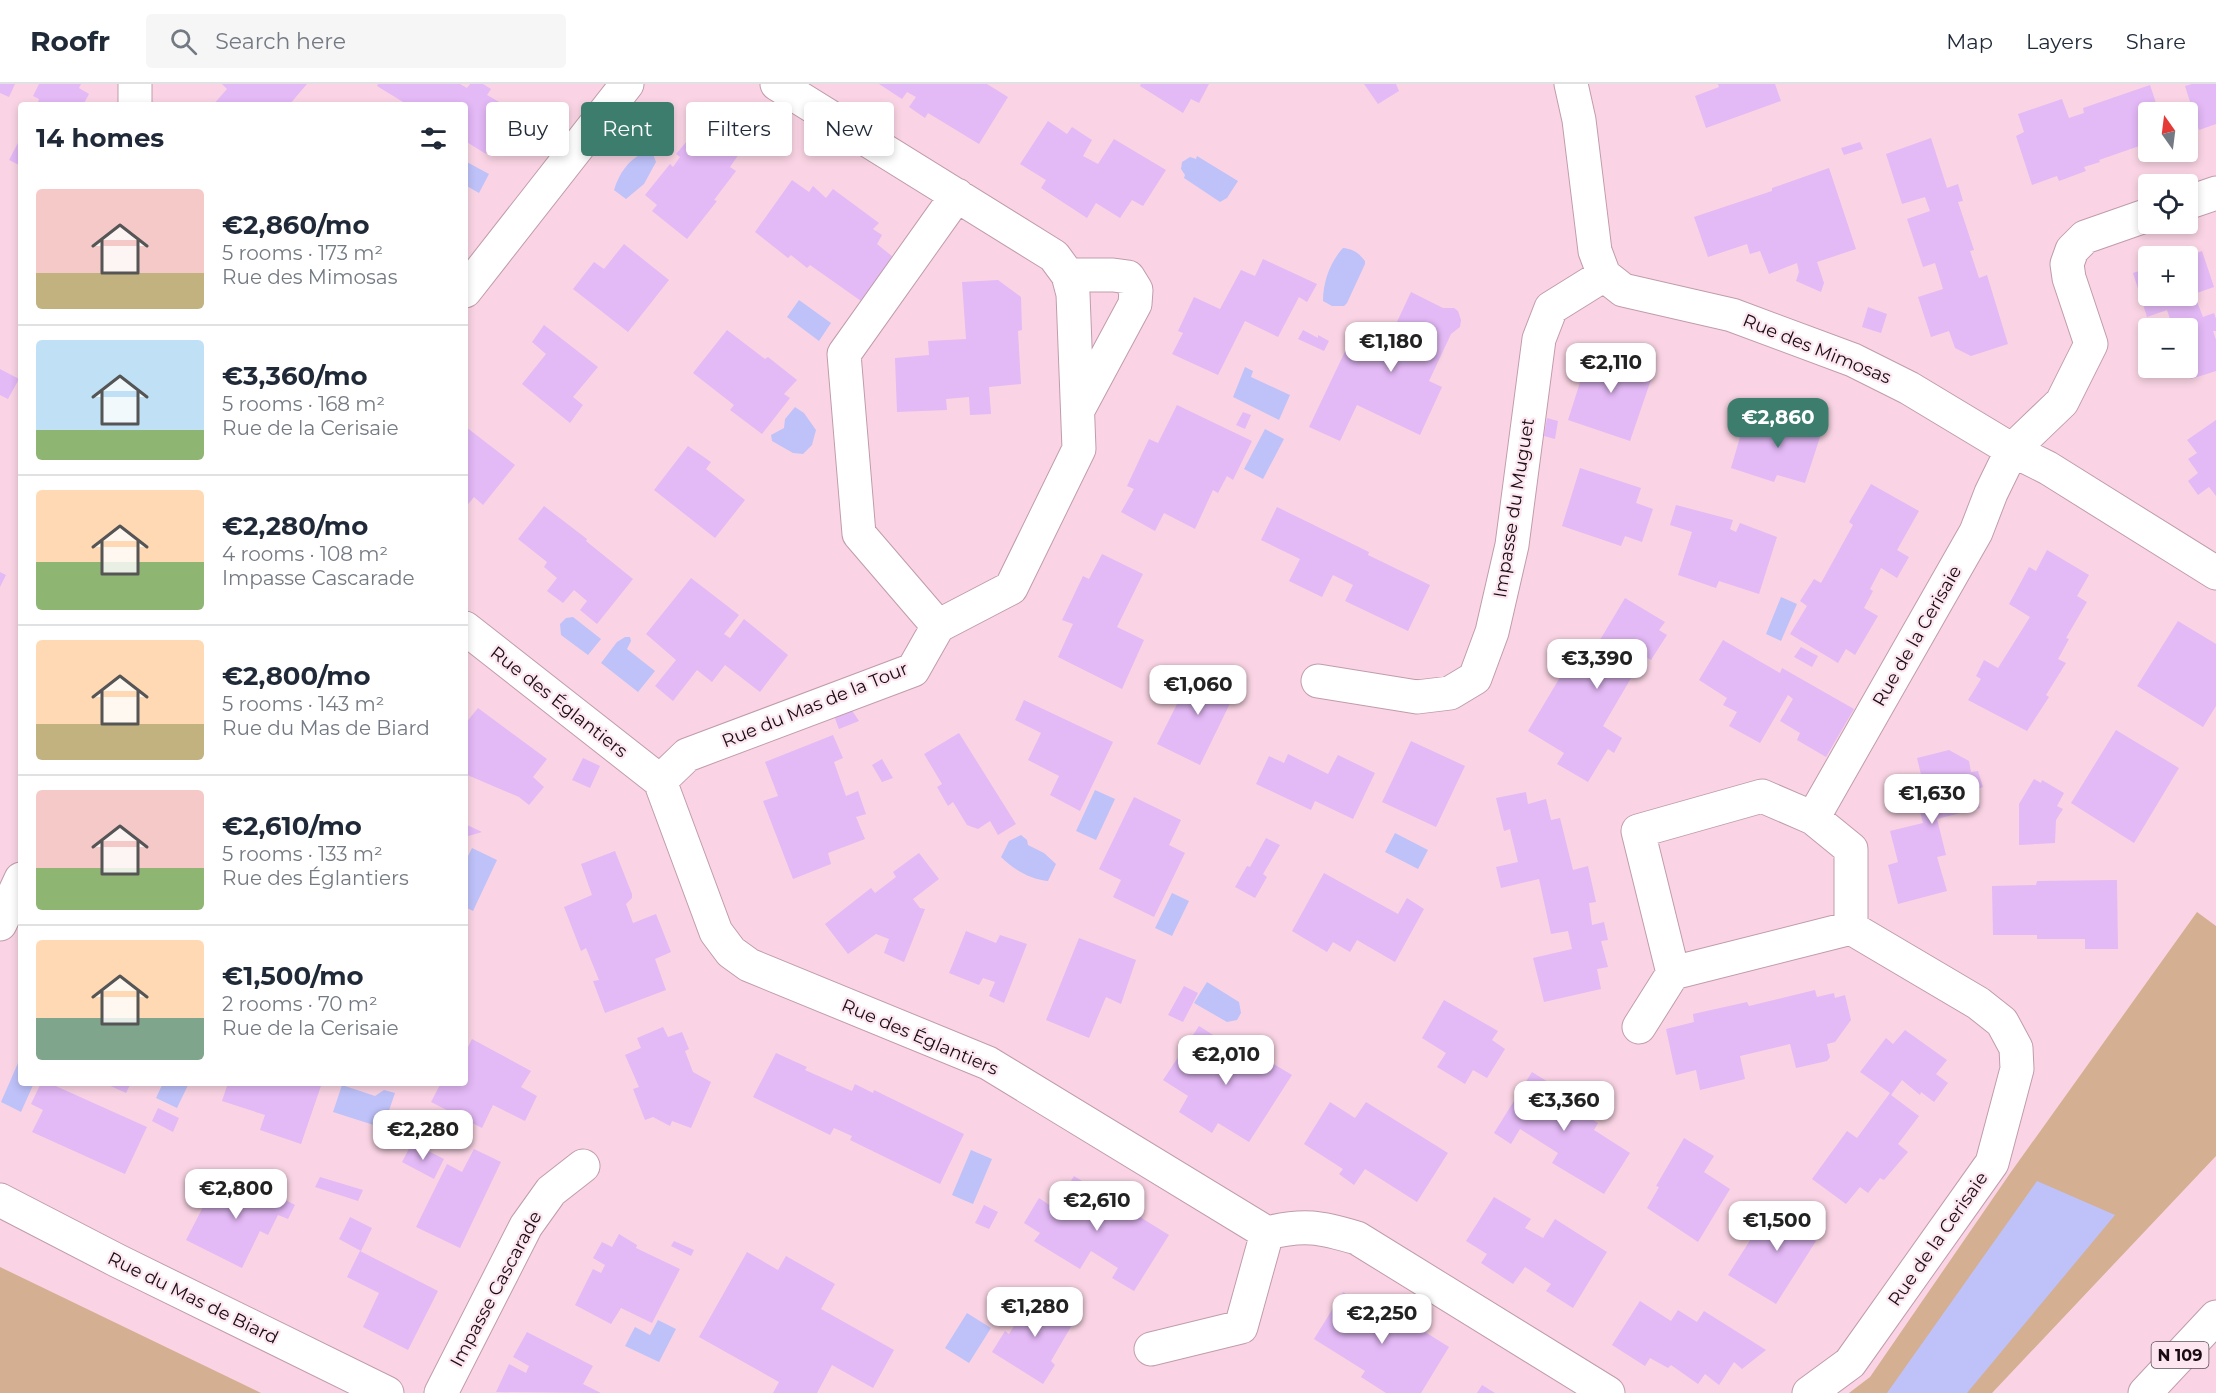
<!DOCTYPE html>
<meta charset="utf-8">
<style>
:root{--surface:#fff;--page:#f6f6f7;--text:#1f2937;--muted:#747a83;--line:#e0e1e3;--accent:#3c7d6e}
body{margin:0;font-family:Montserrat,sans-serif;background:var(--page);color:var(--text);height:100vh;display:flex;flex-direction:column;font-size:22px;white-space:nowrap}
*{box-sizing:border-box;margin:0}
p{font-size:20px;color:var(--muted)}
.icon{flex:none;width:33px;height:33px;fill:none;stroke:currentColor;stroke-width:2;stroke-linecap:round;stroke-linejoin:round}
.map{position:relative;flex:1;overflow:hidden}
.side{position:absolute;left:18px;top:18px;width:450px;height:984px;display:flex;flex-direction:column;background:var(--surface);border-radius:6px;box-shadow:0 3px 9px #0003}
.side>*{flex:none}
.banner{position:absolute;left:486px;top:18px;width:570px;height:54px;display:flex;gap:12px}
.needle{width:39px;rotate:346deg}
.fabs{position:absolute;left:2138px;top:18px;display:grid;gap:12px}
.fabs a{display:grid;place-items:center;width:60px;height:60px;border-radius:6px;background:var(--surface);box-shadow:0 3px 9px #0003;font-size:30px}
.price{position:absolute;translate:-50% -51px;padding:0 14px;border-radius:12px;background:#fff;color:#222;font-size:20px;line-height:39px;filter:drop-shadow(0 2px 3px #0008)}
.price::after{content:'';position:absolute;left:50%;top:36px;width:18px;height:14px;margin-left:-9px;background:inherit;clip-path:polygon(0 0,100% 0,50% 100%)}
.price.on{background:var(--accent);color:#fff}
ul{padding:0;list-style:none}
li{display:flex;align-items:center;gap:18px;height:150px;padding:0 18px}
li+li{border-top:2px solid var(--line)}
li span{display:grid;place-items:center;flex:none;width:168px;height:120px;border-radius:6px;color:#555}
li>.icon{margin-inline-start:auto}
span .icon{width:72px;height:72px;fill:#fffc;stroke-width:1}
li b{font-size:26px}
h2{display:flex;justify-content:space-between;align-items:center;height:72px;padding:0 18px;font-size:26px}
.chip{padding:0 21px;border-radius:6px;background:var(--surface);box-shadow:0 3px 9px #0003;font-size:21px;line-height:54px}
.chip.on{background:var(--accent);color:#fff}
header{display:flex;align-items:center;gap:36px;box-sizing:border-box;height:84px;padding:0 30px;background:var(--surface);border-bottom:2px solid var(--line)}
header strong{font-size:28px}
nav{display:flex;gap:33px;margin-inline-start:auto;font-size:21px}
.search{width:420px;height:54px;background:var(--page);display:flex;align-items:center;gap:15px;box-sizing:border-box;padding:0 21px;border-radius:6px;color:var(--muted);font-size:22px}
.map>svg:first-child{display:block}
.green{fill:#d4af91}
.water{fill:#bec2f9}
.building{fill:#e3b9f6}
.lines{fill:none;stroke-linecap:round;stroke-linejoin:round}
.minor-casing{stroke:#c09cab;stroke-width:35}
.highway-casing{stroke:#c09cab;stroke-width:35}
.minor{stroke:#fff;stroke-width:33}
.highway{stroke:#fff;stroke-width:33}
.labels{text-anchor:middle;stroke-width:4.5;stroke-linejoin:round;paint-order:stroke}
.shield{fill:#fde6f0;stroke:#5d4e55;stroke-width:1.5}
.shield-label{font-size:16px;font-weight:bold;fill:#190d13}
.street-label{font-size:18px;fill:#190d13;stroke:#fde6f0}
</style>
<header>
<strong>Roofr</strong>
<div class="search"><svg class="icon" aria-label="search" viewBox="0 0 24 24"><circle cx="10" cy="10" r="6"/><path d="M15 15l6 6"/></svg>Search here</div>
<nav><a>Map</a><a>Layers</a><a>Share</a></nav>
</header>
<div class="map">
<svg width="2216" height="1309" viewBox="0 0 2216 1309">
<rect width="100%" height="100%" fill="#fad4e4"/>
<!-- green -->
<path class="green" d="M2197 828 2216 842V1072L1992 1309H1849L1870 1293 2011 1088Z
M0 1183 261 1309H0Z"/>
<!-- water -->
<path class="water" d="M643 69 653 70 656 78 644 100 626 115 614 106C619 90 628 76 643 69Z
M1197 72 1238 97 1227 114 1220 118 1184 94 1185 91 1181 85 1182 78 1190 73 1196 75Z
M465 77 489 90 479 109 465 101Z
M1343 164C1353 165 1359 169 1365 177V180L1347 219 1344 222H1332L1323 217C1323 198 1330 178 1343 164Z
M799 216 831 239 819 257 787 233Z
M1245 283 1253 287 1251 293 1290 311 1279 336 1233 313Z
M795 323 804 329 816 346 812 361 803 370 793 369 772 357 771 351 784 344 785 335Z
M1265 345 1284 355 1263 395 1244 385Z
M1781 513 1797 520 1781 557 1766 550Z
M573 533 601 555 588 571 561 551 560 540 566 534Z
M625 553H630L631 557 627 565 655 587 638 608 601 579 617 558Z
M1095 706 1115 715 1096 756 1076 747Z
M1395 749 1428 766 1418 785 1385 768Z
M1021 751 1027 756 1028 761 1044 769 1056 780 1048 797C1030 795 1014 786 1001 773L1009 757Z
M472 764 497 776 473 827 465 823V778Z
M1172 809 1189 817 1172 852 1155 844Z
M1207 898 1239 918 1241 929 1237 936 1227 938 1194 919Z
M18 979 21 980V999H34L21 1028 1 1018Z
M163 999H189L177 1024 156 1014Z
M342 1001 375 1012 384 1006 395 1009 383 1044 333 1028Z
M971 1066 992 1075 973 1120 952 1111Z
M2037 1097 2115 1131 1967 1309H1887Z
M967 1229 991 1244 969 1279 945 1264Z
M658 1236 676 1245 659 1278 625 1262 635 1243 650 1251Z"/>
<!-- building -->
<path class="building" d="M0 0H15L9 13 0 9Z
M39 0H81L79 4 89 10 83 21H37L39 15 33 12Z
M222 0H307L289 21H213L227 5Z
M378 0H460L467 4 470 0H483L491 5 487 11 513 26 486 70 465 57V21H408L377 2Z
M879 0H987L1008 13 979 60 928 29 925 34 909 23 916 13 907 8 902 15Z
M1141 0H1209L1199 19 1191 15 1183 29 1140 2Z
M1364 0H1396L1399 7 1378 20Z
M1718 0H1775L1781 17 1706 44 1695 12 1719 3Z
M2192 0H2216V40L2199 46 2185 2Z
M2150 1 2159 28H2148V59L2099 76 2100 78 2084 83 2086 87 2059 97 2057 92 2032 101 2016 52 2024 48 2018 30 2062 15 2069 34 2084 29 2083 24Z
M711 31 727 43 718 53 739 70 730 83 736 87 714 116 717 117 687 155 652 127 657 121 645 111 670 80 673 83 680 73 676 70 693 50 694 52Z
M1048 37 1067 50 1072 43 1092 56 1083 72 1098 80 1114 55 1166 86 1143 122 1132 116 1120 134 1096 119 1087 134 1041 104 1046 96 1020 80Z
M21 53V82L9 76Z
M1931 54 1947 104 1958 100 1963 117 1958 118 1974 166 1970 167 1979 194 1987 191 2008 260 1971 272 1955 264 1949 247 1931 253 1918 213 1943 205 1935 179 1923 183 1907 135 1930 127 1925 113 1902 120 1886 70Z
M1860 58 1863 65 1844 71 1841 64Z
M1829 84 1856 165 1817 178 1824 199 1821 208 1796 197 1799 188 1797 179 1769 190 1760 167 1750 170 1747 160 1708 173 1694 133 1772 107V104Z
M792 96 809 108 813 102 826 114 833 105 879 139 873 145 882 151 877 160 893 173 861 217 810 181 807 184 791 171 788 174 755 148Z
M624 160 669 196 628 248 573 205 594 178 604 185Z
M2202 167 2214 203 2194 210 2203 233 2214 229 2216 235V247H2213L2216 256V287L2191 295 2187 285V244H2173L2167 226 2147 233 2133 189 2148 184V212H2187V172Z
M1263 175 1317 200 1307 218 1299 213 1278 253 1245 237 1218 291 1172 270 1183 249 1178 247 1194 213 1220 225 1241 186 1255 192Z
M998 196 1021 213 1022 246 1018 247 1021 300 989 303 991 330 970 331 969 313 946 315 947 326 897 328 895 274 929 271 928 257 966 255 962 198Z
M1411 208 1443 224H1454L1458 227 1461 236 1460 243 1451 250 1429 297 1442 303 1420 351 1357 321 1340 357 1309 343 1350 257 1381 272Z
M1868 223 1887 230 1881 249 1862 243Z
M544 241 598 283 573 313 583 321 570 339 522 300 546 270 532 258Z
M727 246 765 275 768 273 797 296 784 310 790 314 762 350 730 326 734 321 693 289Z
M1303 246 1318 254V251L1329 257 1324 267 1298 255Z
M1591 264 1655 284 1630 357 1568 336Z
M0 285 19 295 8 315 0 311Z
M1177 321 1252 357 1233 396 1227 392 1218 409 1213 406 1195 445 1164 429 1155 447 1121 428 1134 405 1127 402 1149 355 1158 359Z
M1769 327 1823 344 1805 399 1777 391 1774 398 1731 384 1743 343 1762 348Z
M1243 328 1251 331 1245 345 1236 341Z
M1547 334 1558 337 1555 355 1544 352Z
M2216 336V412L2209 403 2198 411 2188 397 2198 389 2188 375 2197 369 2187 356Z
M466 343 515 381 483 421 474 413 465 424Z
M688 362 711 378 706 385 745 416 715 454 654 406Z
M1580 384 1641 404 1636 419 1653 425 1642 458 1625 452 1621 462 1562 442Z
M1871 400 1919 427 1897 466 1909 473 1897 494 1881 484 1870 505 1873 507 1864 524 1878 532 1855 571 1846 565 1838 579 1790 550 1807 522 1800 517 1814 495 1821 499 1853 441 1849 438Z
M1676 421 1733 436 1730 445 1736 448 1740 439 1777 453 1759 510 1719 497 1716 504 1678 491 1692 448 1670 441Z
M544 422 587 455 586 457 633 495 597 540 580 526 587 517 574 506 563 519 547 507 557 494 544 483 547 478 518 455Z
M1277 423 1369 468 1368 471 1430 501 1408 547 1345 517 1353 501 1333 491 1322 513 1289 497 1300 475 1261 456Z
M2047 466 2089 491 2077 512 2087 518 2066 554 2069 555 2058 575 2066 579 2046 611 2049 613 2027 647 1968 616 1981 595 1976 592 1984 576 1998 584 2030 533 2009 520 2029 483 2036 487Z
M1102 470 1143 490 1117 543 1144 556 1122 605 1058 573 1073 540 1062 536 1083 492 1089 495Z
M0 488 6 491 0 503Z
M691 494 739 531 724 550 730 554 744 535 788 571 760 608 725 581 712 598 697 586 673 617 655 602 676 576 646 550Z
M1625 514 1665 538 1659 546 1667 551 1651 576 1646 573 1634 589 1603 642 1622 654 1614 669 1608 665 1588 698 1557 680 1564 669 1528 647 1581 558 1594 566Z
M2178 537 2216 560V622L2203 643 2137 602Z
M1723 556 1780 589 1782 584 1854 625 1826 673 1797 656 1800 649 1780 637 1793 615 1788 611 1760 659 1729 642 1737 628 1723 621 1727 614 1699 596Z
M1801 563 1818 572 1812 583 1794 573Z
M1196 582 1238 603 1200 681 1157 660Z
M1024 616 1113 658 1080 727 1050 711 1059 692 1028 676 1041 649 1015 636Z
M849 622 859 637 839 645 833 629Z
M478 624 547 675 533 693 544 703 529 721 519 713 465 690V640Z
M2116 646 2179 684 2134 759 2071 719Z
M959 649 1016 740 998 751 990 737 978 745 967 741 953 718 948 722 937 703 942 700 924 670Z
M833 651 843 674 834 678 846 712 858 707 866 730 856 733 865 755 828 769 831 780 793 795 763 717 778 712 765 678Z
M1411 657 1465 682 1436 743 1382 718Z
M1949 666 1969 677 1971 688 1978 687 1983 703 1975 706 1980 724 1937 735 1946 771 1937 773 1947 807 1898 820 1888 781 1898 778 1890 747 1923 739 1914 705 1924 703 1917 674Z
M1288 670 1328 690 1338 671 1375 689 1353 735 1315 717 1311 726 1256 700 1269 672 1284 679Z
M583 674 600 682 590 704 572 696Z
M882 675 893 694 882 698 872 681Z
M2034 695 2041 699 2042 696 2064 709 2057 722 2063 725 2056 736 2055 759 2019 761V720Z
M1526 708 1528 720 1546 715 1551 736 1560 734 1573 786 1588 782 1596 818 1589 819 1592 841 1604 838 1608 856 1601 857 1608 883 1597 885 1601 905 1544 918 1533 874 1572 865 1568 847 1551 850 1539 795 1501 804 1496 783 1518 778 1510 745 1504 747 1496 714Z
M1134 713 1181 736 1169 761 1185 769 1154 833 1113 813 1121 796 1099 785Z
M465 740 482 748 465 753Z
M1266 754 1280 761 1263 790 1267 793 1255 814 1235 803 1247 782 1250 783Z
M615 767 632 810V814L626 820 633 839 656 830 671 868 655 875 666 906 605 929 593 897 599 896 586 864 581 867 564 823 592 811 581 780Z
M919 769 939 795 913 815 920 824 925 825 904 878 884 869 889 855 876 850 848 870 825 840 871 804 875 809 896 793 893 788Z
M1324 789 1398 830 1407 814 1424 825 1395 878 1357 856 1350 868 1333 858 1327 868 1292 847Z
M2117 796 2118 865H2085V855H2037V851H1993L1992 802 2036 801 2037 797Z
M966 847 996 859 1000 851 1027 860 1004 919 989 912 995 898 983 894 979 901 949 889Z
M1079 854 1136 876 1121 920 1106 913 1089 954 1046 936Z
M1184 902 1198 909 1183 938 1168 931Z
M1815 906 1817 913 1834 909 1835 914 1845 911 1851 936 1835 958 1827 960 1830 973 1827 977 1796 984 1790 960 1740 972 1745 995 1700 1006 1696 986 1676 991 1666 945 1694 938 1693 930 1747 918 1749 922Z
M1444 916 1498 947 1492 956 1505 965 1487 994 1473 986 1465 1000 1437 983 1446 969 1422 954Z
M1199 942 1221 956 1211 972 1230 984 1244 962 1292 991 1249 1058 1218 1039 1212 1049 1179 1028 1188 1012 1163 996Z
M663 943 668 953 682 948 689 965 685 967 693 988 711 998 691 1044 672 1037 670 1042 653 1033 645 1036 633 1005 639 1003 625 971 641 964 637 954Z
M1905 946 1947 976 1936 990 1948 999 1934 1018 1921 1008 1920 1011 1902 996 1891 1011 1919 1032 1898 1060 1908 1068 1884 1096 1880 1094 1868 1109 1860 1103 1846 1120 1812 1095 1847 1047 1857 1054 1890 1009 1860 988 1886 954 1893 960Z
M472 955 531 987 521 1003 537 1012 525 1037 493 1021 482 1044 431 1018 441 999H465V969Z
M776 969 807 983 805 986 852 1007 855 1000 873 1009 874 1006 964 1050 940 1100 850 1056 852 1052 834 1044 830 1051 753 1013Z
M1532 988 1561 1006 1565 1001 1590 1017 1582 1029 1598 1039 1594 1046 1630 1069 1604 1110 1552 1079 1558 1069 1520 1045 1511 1060 1494 1049Z
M41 999H49L147 1043 125 1090 32 1048 43 1026 31 1020Z
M104 999H131L126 1009Z
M228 999H322L301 1060 260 1046 265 1031 222 1017Z
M1330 1018 1355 1034 1366 1018 1448 1069 1417 1118 1365 1085 1354 1101 1339 1090 1343 1085 1304 1060Z
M158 1024 179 1034 173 1048 152 1037Z
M1684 1054 1714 1072 1704 1088 1730 1105 1698 1158 1647 1124 1659 1103 1656 1102Z
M412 1059 444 1075 434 1095 402 1078Z
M474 1065 501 1078 460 1164 416 1143 447 1080 462 1088Z
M1074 1092 1169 1151 1134 1207 1112 1194 1118 1184 1091 1167 1080 1185 1034 1157 1040 1149 1024 1139 1039 1114 1054 1124Z
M320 1093 363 1106 358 1117 315 1103Z
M245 1095 295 1121 288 1135 278 1131 268 1151 260 1147 242 1184 186 1156 204 1121 198 1118 210 1096 238 1109Z
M1494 1113 1531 1135 1525 1144 1543 1154 1555 1135 1607 1168 1573 1224 1546 1207 1551 1200 1525 1183 1513 1200 1481 1179 1487 1170 1466 1157Z
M1799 1118 1826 1135 1812 1154 1816 1157 1776 1220 1728 1191 1768 1128 1787 1139Z
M984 1121 998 1128 989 1145 975 1139Z
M350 1133 372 1144 361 1167 339 1155Z
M619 1150 637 1161 636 1164 680 1185 652 1239 621 1224 611 1240 575 1221 593 1185 601 1189 605 1181 593 1174 602 1158 612 1163Z
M674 1157 694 1166 691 1172 671 1162Z
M360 1167 438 1207 408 1266 363 1243 379 1209 347 1193Z
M747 1168 778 1186 786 1172 835 1200 821 1225 894 1266 873 1304 832 1281 817 1309H773L779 1298 699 1253Z
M1343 1208 1361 1220 1366 1211 1449 1263 1421 1309H1386L1361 1293 1365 1287 1314 1255Z
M1034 1209 1076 1234 1051 1277 1055 1281 1043 1300 992 1268 1005 1247 1009 1250Z
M1640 1217 1671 1237 1678 1226 1697 1238 1704 1227 1766 1266 1742 1285 1734 1278 1719 1301 1705 1290 1698 1300 1671 1281 1668 1284 1650 1274 1645 1282 1612 1261Z
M527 1248 593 1282 583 1300 601 1309 496 1308 509 1280 526 1289 529 1282 513 1273Z
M1482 1301 1495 1309H1477Z"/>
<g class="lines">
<defs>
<path id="minor" d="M135 0V21
M1571 0 1579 36 1595 167 1604 191 1623 206 1732 231 1853 276 1909 304 2012 366 2048 384 2216 489
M2187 119 2216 109
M1068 191H1113L1128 193 1136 206 1135 220 1078 326
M465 207 627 0
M938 542 859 450 844 270 957 111
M465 544 660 697 716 848 731 868 749 881 988 979 1267 1149C1304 1140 1320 1143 1357 1154L1608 1309
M1318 597 1417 613 1450 609 1475 594 1492 548 1512 461 1539 255 1551 224 1604 191
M660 697 687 671 913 586 938 542 1011 504 1079 365 1073 210 1068 191 1054 172 777 0
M1813 734 1851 765V844L1673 889 1638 747 1762 712 1813 734 1976 448 1991 409 2012 366 2062 318 2091 260 2069 194 2067 180 2072 166 2085 153 2148 131
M0 840 21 795
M1639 943 1673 889
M0 1116 118 1177 387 1309
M1151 1265 1241 1243 1267 1149
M441 1309 526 1142 551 1107 583 1082
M1809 1309 1850 1279 1992 1079 2017 985 2016 964 2002 938 1978 919 1851 844"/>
<path id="highway" d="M2145 1309 2216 1233"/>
</defs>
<!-- minor casing -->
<use href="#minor" class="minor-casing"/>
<!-- highway casing -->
<use href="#highway" class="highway-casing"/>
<!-- minor -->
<use href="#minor" class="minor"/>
<!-- highway -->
<use href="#highway" class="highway"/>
</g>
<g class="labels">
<!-- shield labels -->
<rect class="shield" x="2151.5" y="1258" width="57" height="26" rx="4.5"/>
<g class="shield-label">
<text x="2180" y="1277">N 109</text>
</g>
<!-- street labels -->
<g class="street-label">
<text transform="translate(1817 265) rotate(22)" y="6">Rue des Mimosas</text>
<text transform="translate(1514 424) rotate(-81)" y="6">Impasse du Muguet</text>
<text transform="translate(1917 552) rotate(-60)" y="6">Rue de la Cerisaie</text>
<text transform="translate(559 618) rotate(38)" y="6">Rue des Églantiers</text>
<text transform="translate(815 621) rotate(-22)" y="6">Rue du Mas de la Tour</text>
<text transform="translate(920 953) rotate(23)" y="6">Rue des Églantiers</text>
<text transform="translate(1938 1155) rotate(-55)" y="6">Rue de la Cerisaie</text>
<text transform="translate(496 1205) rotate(-62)" y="6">Impasse Cascarade</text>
<text transform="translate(193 1214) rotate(26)" y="6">Rue du Mas de Biard</text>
</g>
</g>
</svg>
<div class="fabs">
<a><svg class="needle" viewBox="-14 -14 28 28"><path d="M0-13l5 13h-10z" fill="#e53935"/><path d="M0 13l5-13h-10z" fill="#747a83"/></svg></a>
<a><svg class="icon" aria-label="locate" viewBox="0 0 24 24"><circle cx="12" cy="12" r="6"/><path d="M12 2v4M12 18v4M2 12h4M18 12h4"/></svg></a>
<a>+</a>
<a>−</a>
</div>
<b class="price" style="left:1391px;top:289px">€1,180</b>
<b class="price" style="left:1611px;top:310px">€2,110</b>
<b class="price on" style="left:1778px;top:365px">€2,860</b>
<b class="price" style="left:1597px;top:606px">€3,390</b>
<b class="price" style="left:1198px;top:632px">€1,060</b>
<b class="price" style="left:1932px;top:741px">€1,630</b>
<b class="price" style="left:1226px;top:1002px">€2,010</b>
<b class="price" style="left:1564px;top:1048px">€3,360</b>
<b class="price" style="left:423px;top:1077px">€2,280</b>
<b class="price" style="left:236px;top:1136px">€2,800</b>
<b class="price" style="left:1097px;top:1148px">€2,610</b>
<b class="price" style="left:1777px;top:1168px">€1,500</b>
<b class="price" style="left:1035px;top:1254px">€1,280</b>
<b class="price" style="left:1382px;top:1261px">€2,250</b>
<div class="banner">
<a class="chip">Buy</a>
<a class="chip on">Rent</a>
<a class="chip">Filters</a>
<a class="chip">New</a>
</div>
<section class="side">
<h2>14 homes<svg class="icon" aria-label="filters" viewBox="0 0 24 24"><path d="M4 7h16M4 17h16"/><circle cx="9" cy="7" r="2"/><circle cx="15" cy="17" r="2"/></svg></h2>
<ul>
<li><span style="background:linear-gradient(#f6c9c9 70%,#c2b280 0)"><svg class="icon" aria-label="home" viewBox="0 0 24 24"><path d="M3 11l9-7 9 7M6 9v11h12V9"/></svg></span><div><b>€2,860/mo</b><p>5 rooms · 173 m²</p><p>Rue des Mimosas</p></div></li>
<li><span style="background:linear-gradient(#bfe0f5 75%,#8fb573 0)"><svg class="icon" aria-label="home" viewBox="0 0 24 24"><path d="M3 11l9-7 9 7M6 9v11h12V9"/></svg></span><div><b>€3,360/mo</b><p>5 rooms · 168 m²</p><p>Rue de la Cerisaie</p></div></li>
<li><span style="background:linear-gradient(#ffd9b3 60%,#8fb573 0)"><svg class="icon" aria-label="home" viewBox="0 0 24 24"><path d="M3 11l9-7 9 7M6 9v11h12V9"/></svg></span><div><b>€2,280/mo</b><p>4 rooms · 108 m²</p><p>Impasse Cascarade</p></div></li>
<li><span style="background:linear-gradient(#ffd9b3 70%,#c2b280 0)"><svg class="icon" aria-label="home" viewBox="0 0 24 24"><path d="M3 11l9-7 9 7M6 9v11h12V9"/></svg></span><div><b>€2,800/mo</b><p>5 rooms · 143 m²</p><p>Rue du Mas de Biard</p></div></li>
<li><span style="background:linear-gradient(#f6c9c9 65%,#8fb573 0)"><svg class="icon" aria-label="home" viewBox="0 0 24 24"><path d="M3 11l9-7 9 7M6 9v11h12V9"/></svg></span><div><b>€2,610/mo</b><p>5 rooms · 133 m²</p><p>Rue des Églantiers</p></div></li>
<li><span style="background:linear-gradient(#ffd9b3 65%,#7fa58c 0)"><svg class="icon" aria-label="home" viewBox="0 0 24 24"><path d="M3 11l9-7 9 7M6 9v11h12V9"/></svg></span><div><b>€1,500/mo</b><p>2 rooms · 70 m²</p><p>Rue de la Cerisaie</p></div></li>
</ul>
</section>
</div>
